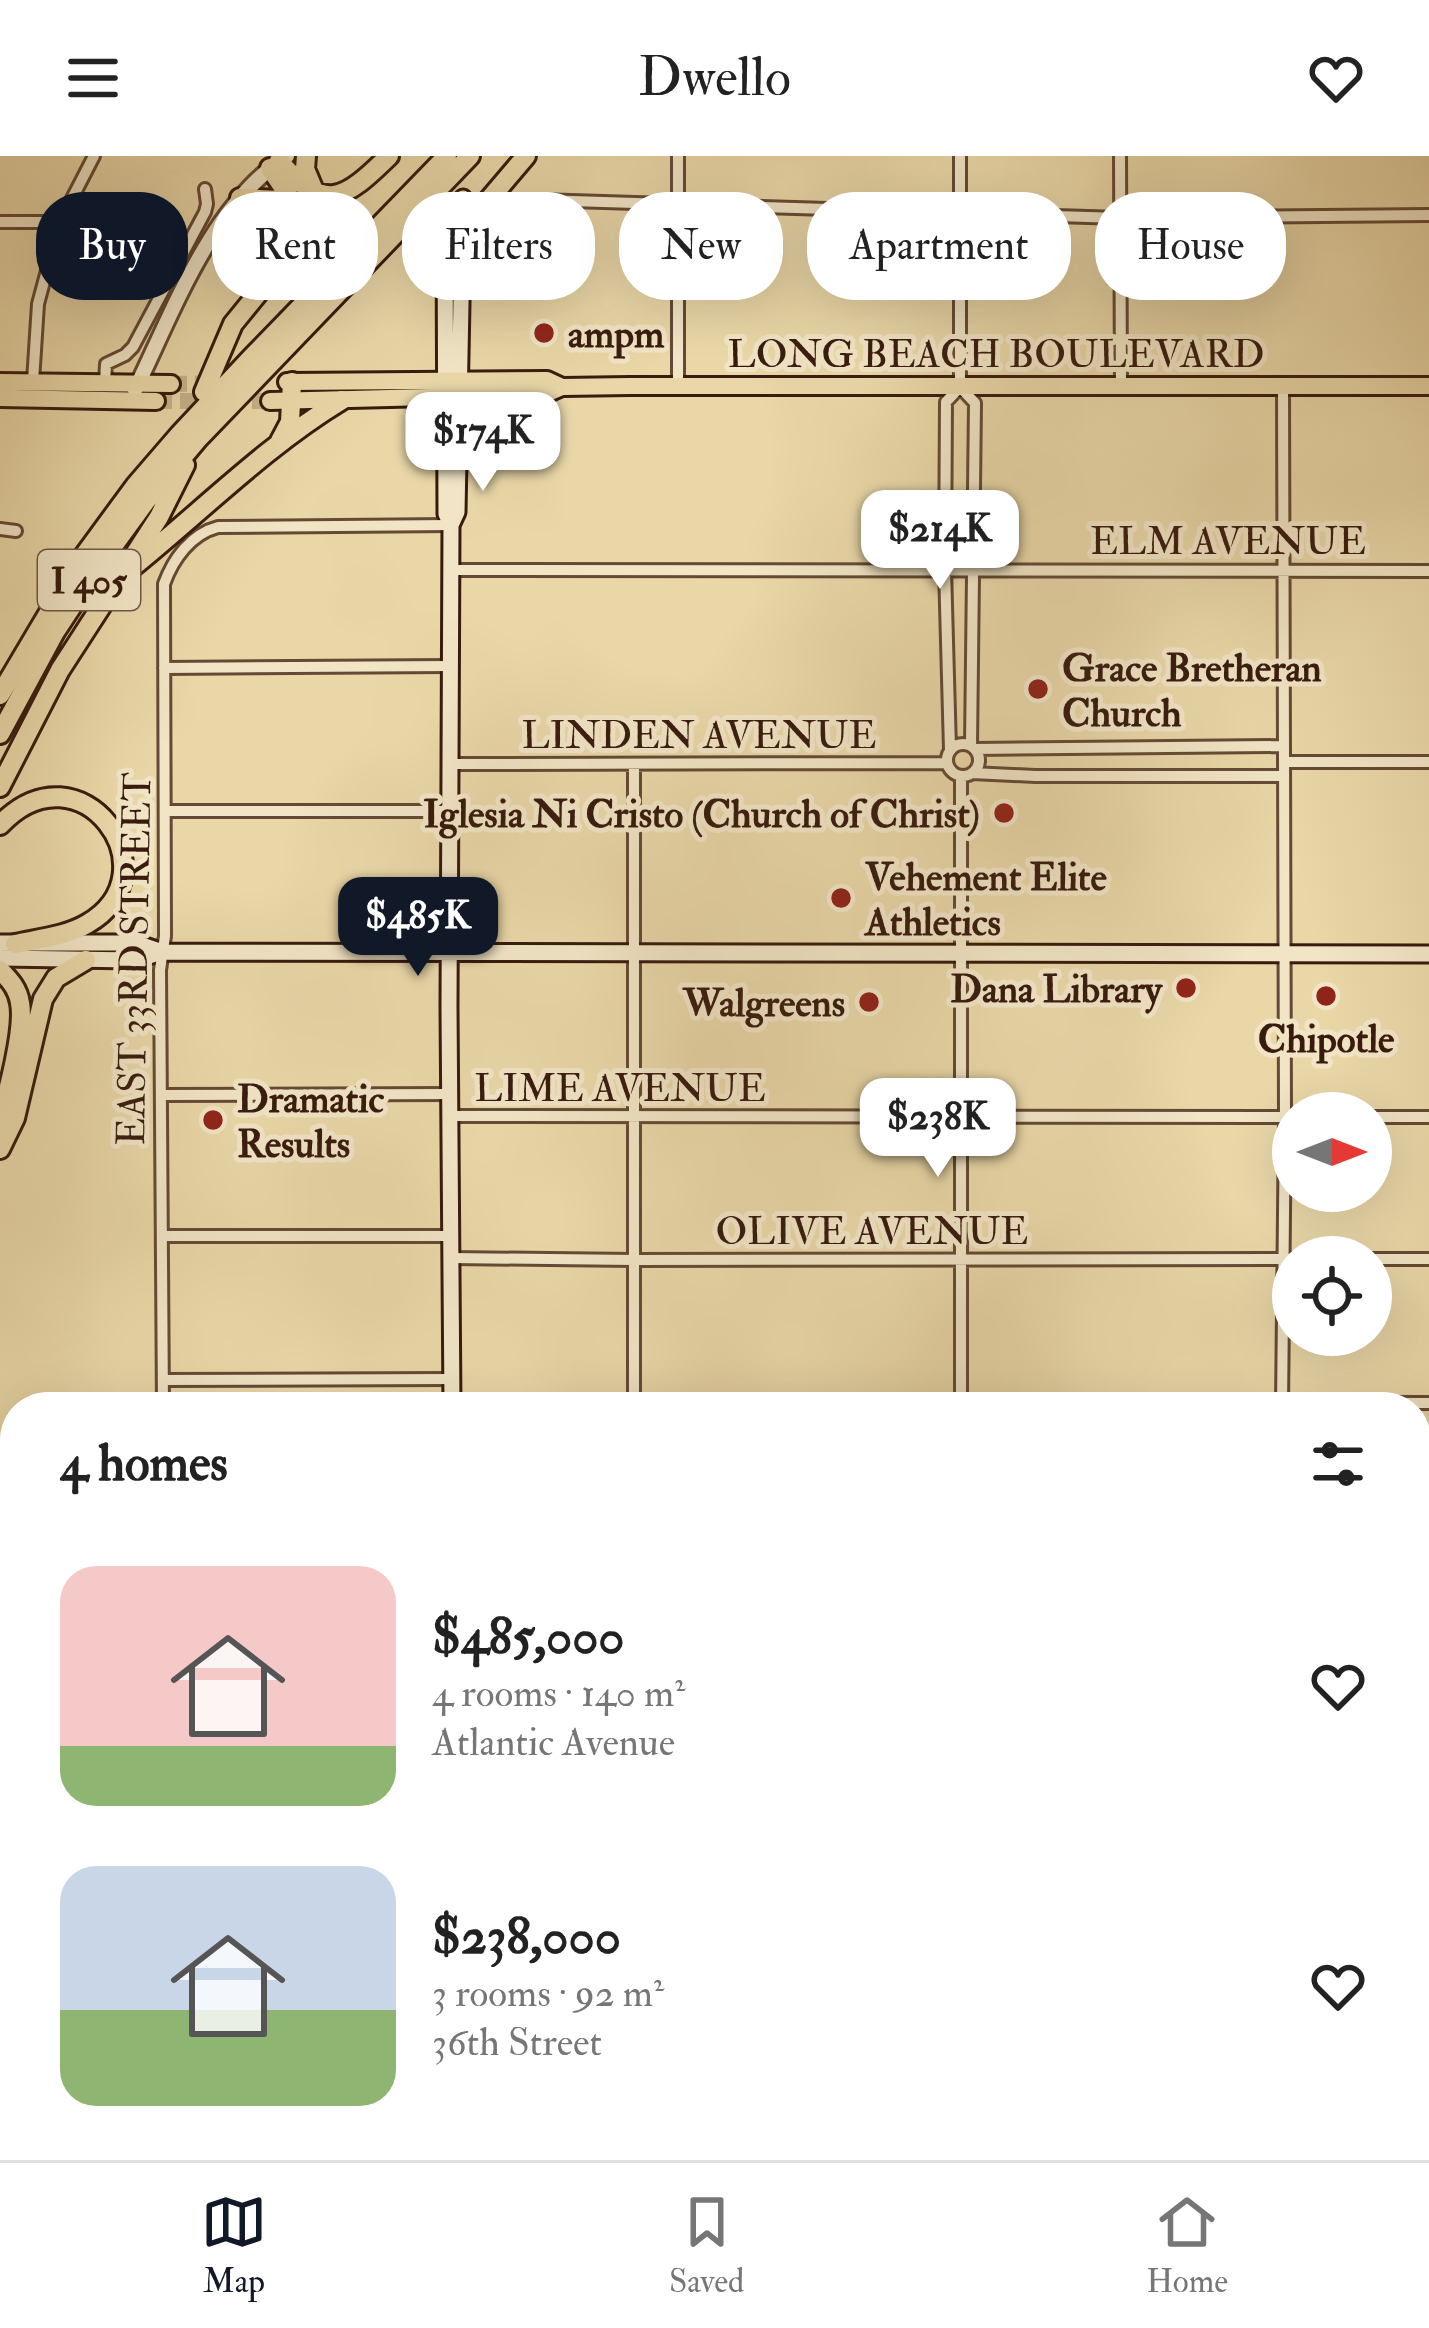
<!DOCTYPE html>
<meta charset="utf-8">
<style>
:root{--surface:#fff;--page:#f2f2f2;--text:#222;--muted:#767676;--line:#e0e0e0;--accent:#111827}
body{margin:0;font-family:"IM FELL Double Pica",serif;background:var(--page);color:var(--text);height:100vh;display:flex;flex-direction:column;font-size:45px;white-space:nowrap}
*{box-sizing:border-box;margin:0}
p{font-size:39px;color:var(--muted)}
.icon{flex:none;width:66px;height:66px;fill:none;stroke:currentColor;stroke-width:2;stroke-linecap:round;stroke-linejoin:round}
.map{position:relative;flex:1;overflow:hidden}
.drawer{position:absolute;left:0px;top:1236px;width:1431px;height:768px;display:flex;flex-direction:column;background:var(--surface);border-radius:48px 48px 0 0;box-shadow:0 12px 48px #0002}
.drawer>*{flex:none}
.banner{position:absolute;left:36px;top:36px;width:1359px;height:108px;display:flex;gap:24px}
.needle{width:78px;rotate:90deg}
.buttons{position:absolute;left:1272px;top:936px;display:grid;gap:24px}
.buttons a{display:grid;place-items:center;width:120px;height:120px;border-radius:50%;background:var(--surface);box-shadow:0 12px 48px #0002;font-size:60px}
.price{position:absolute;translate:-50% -102px;padding:0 27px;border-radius:24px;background:#fff;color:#222;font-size:39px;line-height:78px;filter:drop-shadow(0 3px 6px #0008)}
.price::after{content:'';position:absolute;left:50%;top:72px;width:36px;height:27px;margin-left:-18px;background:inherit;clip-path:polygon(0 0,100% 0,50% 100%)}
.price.current{background:var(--accent);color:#fff}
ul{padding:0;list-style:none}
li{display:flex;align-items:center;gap:36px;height:300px;padding:0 60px}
li span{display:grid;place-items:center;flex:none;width:336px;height:240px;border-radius:36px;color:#555}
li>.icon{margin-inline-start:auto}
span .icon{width:144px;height:144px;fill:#fffc;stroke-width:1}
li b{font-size:51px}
h2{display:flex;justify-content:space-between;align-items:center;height:144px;padding:0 60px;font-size:51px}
.pill{padding:0 42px;border-radius:48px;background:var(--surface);box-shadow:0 12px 48px #0002;font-size:42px;line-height:108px}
.pill.current{background:var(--accent);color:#fff}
header{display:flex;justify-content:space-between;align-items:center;height:156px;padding:0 60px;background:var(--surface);font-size:54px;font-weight:600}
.tab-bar{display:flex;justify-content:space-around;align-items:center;height:168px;border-top:3px solid var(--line);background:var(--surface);font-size:33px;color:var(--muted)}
.tab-bar a{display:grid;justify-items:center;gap:6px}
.tab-bar .current{color:var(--accent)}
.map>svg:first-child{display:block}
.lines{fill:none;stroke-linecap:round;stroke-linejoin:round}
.primary-tunnel{stroke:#c5b189;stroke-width:16;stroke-dasharray:16 8;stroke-linecap:butt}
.minor-casing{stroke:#644a34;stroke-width:16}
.tertiary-casing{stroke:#644a34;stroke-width:20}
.secondary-casing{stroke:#371b0d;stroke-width:21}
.primary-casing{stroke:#371b0d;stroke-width:22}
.motorway-casing{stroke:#371b0d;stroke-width:24}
.minor{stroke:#f1e5c6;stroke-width:10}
.tertiary{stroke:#f1e5c6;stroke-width:14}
.secondary{stroke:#f1e5c6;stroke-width:15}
.primary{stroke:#e9d7a8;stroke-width:16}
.motorway{stroke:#e9d7a8;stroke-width:18}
.poi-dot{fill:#8f2418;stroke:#f1e5c6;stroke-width:4.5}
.labels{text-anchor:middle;stroke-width:10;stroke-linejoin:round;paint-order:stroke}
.shield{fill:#f1e5c6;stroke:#6f5844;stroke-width:3}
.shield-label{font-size:36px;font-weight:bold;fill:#371b0d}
.poi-label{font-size:39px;font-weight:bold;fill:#371b0d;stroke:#f1e5c6;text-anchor:start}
.street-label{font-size:39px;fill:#371b0d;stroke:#f1e5c6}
</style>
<header><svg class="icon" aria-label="menu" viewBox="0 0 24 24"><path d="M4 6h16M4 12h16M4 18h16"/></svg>Dwello<svg class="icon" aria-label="heart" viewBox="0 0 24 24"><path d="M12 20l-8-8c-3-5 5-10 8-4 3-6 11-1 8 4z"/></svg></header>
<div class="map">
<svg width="1429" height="2004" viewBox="0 0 1429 2004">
<rect width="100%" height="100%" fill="#e9d7a8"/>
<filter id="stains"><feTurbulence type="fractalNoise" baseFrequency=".00167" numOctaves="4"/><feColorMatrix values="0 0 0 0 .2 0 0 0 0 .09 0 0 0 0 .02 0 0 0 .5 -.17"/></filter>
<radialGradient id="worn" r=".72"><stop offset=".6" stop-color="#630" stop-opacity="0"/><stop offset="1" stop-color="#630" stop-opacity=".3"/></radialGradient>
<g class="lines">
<!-- primary-tunnel -->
<path class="primary-tunnel" d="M171 228 220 227
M156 245H270"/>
<defs>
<path id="minor" d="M678 0V229
M960 0V231L975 247 971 590
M1120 0 1121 230
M539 44 1120 62 1429 59
M0 66H60
M33 225 38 148 60 66 94 0
M105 227 106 208 125 199 133 191 205 56 207 48 205 33
M0 373 16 375
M450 414 1429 415
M164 512 450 510
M947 604a16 16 0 1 1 32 0a16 16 0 1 1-32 0Z
M975 593 1284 590
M950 594 945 413 946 246 960 231
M1284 606H1429
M451 608 947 607
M634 608V1248
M972 617 1035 620H1283
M961 620V1248
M165 655H451
M162 939 450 938
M451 960 1293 961
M1371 961H1429
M162 1080H451
M451 1102 634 1104 1293 1103
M1371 1103H1429
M163 1224 451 1223
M452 1245 1429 1247
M163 1251 160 814 165 780 164 428C173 403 191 378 218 371L451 369
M1282 1251 1285 961 1283 230
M0 1367 15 1366
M1416 1368H1429
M0 1509H15
M1416 1511H1429
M0 1652H15
M1416 1653H1429
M0 1791H15
M1416 1794H1429
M168 1989V2004
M1282 1989V2004
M961 2004V1989"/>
<path id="tertiary" d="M135 234C173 156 211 49 287 0
M0 1937H15
M1416 1937H1429"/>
<path id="secondary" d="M445 61 446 358 451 369 449 851 452 1251
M451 369 457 356 463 42
M0 787H136L160 795
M0 802 135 804 162 796 1429 798
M453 2004V1989"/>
<path id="primary" d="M0 226 171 228
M287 226 547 224 562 231
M0 242 156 245
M270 245 546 238 562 231 630 230H1429"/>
<path id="motorway" d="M306 0 305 13 315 37
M279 5C325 58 344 44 389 0
M240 42 278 44 294 57
M463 74 526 0
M204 236 233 168 290 98 300 79 302 65 295 49 270 12
M280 285 290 266 292 226
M134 410C203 354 266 290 342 244
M0 539 77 409 135 330 179 279 252 201 447 0
M0 578 55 476 95 415 146 345 198 283 470 0
M0 631 60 514 159 361 185 309
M0 669C80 584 177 716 87 768 67 780 38 783 15 788
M0 814C10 824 18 833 20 847 25 872 8 937 0 963
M0 993 15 962 43 843 56 822 86 804"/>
</defs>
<!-- minor casing -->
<use href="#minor" class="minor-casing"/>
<!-- tertiary casing -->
<use href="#tertiary" class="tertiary-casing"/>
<!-- secondary casing -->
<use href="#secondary" class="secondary-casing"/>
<!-- primary casing -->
<use href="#primary" class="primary-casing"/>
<!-- motorway casing -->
<use href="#motorway" class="motorway-casing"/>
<!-- minor -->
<use href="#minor" class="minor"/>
<!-- tertiary -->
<use href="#tertiary" class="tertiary"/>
<!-- secondary -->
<use href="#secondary" class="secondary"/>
<!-- primary -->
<use href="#primary" class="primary"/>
<!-- motorway -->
<use href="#motorway" class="motorway"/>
</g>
<!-- markers -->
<g class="poi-dot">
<circle cx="544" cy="177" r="12"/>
<circle cx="1038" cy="533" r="12"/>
<circle cx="1004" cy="657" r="12"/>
<circle cx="841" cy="742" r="12"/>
<circle cx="1186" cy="832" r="12"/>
<circle cx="1326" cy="840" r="12"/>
<circle cx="869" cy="846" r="12"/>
<circle cx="213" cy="964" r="12"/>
</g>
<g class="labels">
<!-- shield labels -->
<rect class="shield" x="38" y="394" width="102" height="60" rx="9"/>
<g class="shield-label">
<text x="89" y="437">I 405</text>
</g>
<!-- poi labels -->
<g class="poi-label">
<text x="568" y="191">ampm</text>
<text x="1062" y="525">Grace Bretheran<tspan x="1062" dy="45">Church</tspan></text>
<text x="980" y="671" text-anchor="end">Iglesia Ni Cristo (Church of Christ)</text>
<text x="865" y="734">Vehement Elite<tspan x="865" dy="45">Athletics</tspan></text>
<text x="1162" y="846" text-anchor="end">Dana Library</text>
<text x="845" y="860" text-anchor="end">Walgreens</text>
<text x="1326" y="896" text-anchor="middle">Chipotle</text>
<text x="237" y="956">Dramatic<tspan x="237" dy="45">Results</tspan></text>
</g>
<!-- street labels -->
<g class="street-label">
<text x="996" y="211">LONG BEACH BOULEVARD</text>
<text x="1228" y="398">ELM AVENUE</text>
<text x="699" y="592">LINDEN AVENUE</text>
<text transform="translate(133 803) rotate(-89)" y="14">EAST 33RD STREET</text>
<text x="620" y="945">LIME AVENUE</text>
<text x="872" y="1088">OLIVE AVENUE</text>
</g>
</g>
<rect width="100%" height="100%" filter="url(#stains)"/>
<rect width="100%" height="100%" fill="url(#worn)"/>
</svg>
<div class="buttons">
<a><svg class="needle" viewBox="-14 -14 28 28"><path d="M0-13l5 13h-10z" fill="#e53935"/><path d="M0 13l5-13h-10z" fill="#767676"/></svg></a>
<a><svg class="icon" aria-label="locate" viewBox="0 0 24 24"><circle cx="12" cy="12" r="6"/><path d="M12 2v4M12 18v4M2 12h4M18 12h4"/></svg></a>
</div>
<b class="price" style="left:483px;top:338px">$174K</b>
<b class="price" style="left:940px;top:436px">$214K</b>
<b class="price current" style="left:418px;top:823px">$485K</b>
<b class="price" style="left:938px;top:1024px">$238K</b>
<div class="banner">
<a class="pill current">Buy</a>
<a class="pill">Rent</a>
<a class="pill">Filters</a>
<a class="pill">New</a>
<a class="pill">Apartment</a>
<a class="pill">House</a>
</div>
<section class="drawer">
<h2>4 homes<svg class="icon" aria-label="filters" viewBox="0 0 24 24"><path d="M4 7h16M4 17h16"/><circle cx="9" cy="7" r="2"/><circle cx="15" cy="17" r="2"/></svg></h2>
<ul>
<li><span style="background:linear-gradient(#f6c9c9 75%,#8fb573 0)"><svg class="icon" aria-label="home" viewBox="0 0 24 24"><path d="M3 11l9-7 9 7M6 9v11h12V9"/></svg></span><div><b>$485,000</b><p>4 rooms · 140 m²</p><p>Atlantic Avenue</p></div><svg class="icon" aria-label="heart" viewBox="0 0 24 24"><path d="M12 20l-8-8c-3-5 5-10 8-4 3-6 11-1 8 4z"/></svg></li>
<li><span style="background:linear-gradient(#c9d6e8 60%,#8fb573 0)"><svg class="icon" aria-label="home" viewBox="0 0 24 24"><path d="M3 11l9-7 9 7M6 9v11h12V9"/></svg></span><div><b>$238,000</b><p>3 rooms · 92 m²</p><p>36th Street</p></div><svg class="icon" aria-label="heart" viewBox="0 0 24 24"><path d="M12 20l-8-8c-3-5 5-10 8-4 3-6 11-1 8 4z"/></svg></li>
</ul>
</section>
</div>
<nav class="tab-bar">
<a class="current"><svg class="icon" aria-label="map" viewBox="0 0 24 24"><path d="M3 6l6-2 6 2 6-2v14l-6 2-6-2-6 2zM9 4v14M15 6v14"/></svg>Map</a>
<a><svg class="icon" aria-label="saved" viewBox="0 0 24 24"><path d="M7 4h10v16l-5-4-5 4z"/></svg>Saved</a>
<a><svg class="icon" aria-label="home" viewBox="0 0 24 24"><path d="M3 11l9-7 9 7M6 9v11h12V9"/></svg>Home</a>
</nav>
